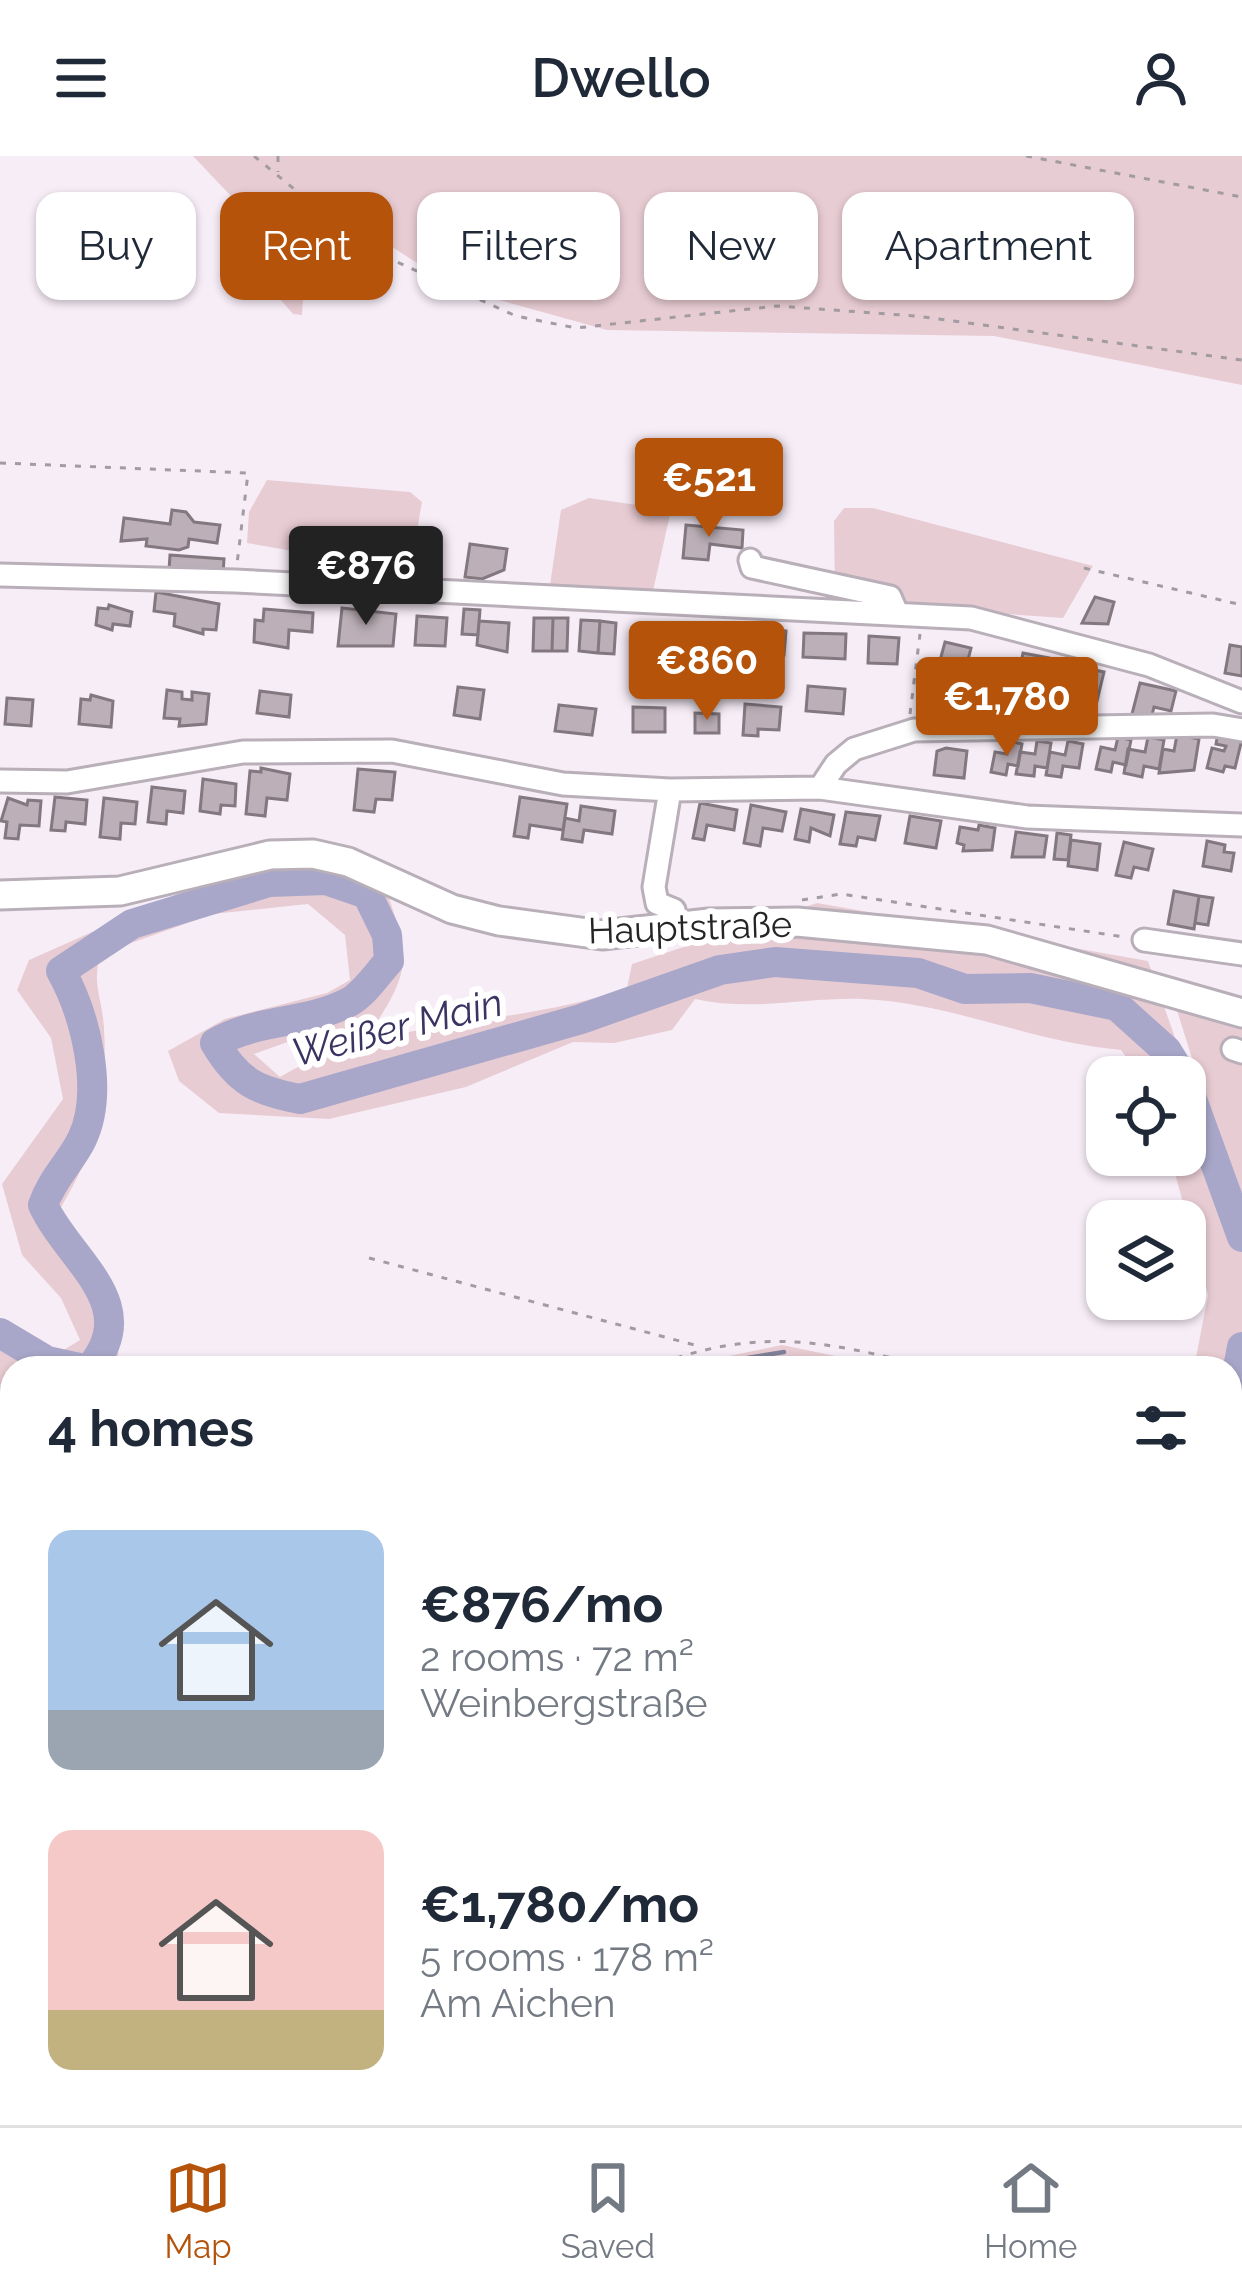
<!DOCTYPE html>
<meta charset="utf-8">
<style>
:root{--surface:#fff;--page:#f2f2f3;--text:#1f2937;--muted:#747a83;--line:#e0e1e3;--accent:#b45309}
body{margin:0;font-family:Raleway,sans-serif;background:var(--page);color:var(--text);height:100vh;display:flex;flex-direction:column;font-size:45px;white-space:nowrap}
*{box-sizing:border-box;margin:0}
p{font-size:39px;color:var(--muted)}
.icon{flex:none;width:66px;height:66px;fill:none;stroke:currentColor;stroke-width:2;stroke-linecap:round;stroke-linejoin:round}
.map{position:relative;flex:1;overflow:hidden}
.drawer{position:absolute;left:0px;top:1200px;width:1242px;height:771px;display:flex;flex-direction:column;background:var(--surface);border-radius:36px 36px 0 0;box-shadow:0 3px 9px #0004}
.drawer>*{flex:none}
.top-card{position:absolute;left:36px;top:36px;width:1170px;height:108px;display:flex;gap:24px}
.controls{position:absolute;left:1086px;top:900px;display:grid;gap:24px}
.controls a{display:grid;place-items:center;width:120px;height:120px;border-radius:24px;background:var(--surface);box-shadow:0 3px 9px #0004;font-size:60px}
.price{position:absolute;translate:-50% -102px;padding:0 27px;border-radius:12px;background:var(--accent);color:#fff;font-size:39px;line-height:78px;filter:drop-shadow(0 3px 6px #0008)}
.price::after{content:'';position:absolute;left:50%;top:72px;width:36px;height:27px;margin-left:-18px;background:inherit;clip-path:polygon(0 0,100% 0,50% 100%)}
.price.on{background:#222;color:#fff}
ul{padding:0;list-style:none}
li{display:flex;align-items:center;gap:36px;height:300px;padding:0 48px}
li span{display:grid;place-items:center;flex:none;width:336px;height:240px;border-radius:24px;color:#555}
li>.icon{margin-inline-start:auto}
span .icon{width:144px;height:144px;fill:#fffc;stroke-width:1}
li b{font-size:51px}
h2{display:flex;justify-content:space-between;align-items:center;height:144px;padding:0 48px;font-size:51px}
.chip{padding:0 42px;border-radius:24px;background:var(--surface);box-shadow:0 3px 9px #0004;font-size:42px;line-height:108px}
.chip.on{background:var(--accent);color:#fff}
header{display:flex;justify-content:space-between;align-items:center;height:156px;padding:0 48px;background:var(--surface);font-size:54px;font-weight:600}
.tabs{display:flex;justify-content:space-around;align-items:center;height:168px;border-top:3px solid var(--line);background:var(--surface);font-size:33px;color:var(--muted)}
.tabs a{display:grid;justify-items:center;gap:6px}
.tabs .on{color:var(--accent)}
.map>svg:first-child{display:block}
.green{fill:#e8ccd3}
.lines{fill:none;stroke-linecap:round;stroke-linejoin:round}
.stream{stroke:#818099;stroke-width:4.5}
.river{stroke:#a8a7c9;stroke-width:30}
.building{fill:#bcafb7;stroke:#83787f;stroke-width:3}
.minor-casing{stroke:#b8afb9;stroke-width:27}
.major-casing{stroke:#b8afb9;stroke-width:33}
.path{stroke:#a29ba2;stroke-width:3;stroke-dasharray:6 9;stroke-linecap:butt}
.minor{stroke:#fff;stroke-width:21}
.major{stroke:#fff;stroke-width:27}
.labels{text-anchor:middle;stroke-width:12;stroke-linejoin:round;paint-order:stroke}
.street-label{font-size:36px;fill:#272428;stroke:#fff}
.water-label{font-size:39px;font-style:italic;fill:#393462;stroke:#fff}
</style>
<header><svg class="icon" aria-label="menu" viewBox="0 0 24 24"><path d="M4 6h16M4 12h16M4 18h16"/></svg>Dwello<svg class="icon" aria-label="person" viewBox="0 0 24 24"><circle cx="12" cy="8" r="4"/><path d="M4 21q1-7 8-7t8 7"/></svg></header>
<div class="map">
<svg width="1242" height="1969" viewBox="0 0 1242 1969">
<rect width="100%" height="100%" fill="#f7edf7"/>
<!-- green -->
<path class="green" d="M193 0H1242V229L994 180 607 174 456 132 364 73 309 59 302 159 293 158 259 119 247 57Z
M267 324 410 336 422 346 412 403 304 397 247 387 249 356Z
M589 342 671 354 653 435 550 429 561 354Z
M844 352H873L1093 410 1063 462 835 446 834 365Z
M317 705 379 713C407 797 420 807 365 883L327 872 254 898 280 921C384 860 515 872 627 832L632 808 817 747 1148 805 1242 1072V1310L1230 1313V1212H1194L1208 1139 1170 999H1185V921H1141L1121 894C1034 887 952 847 863 843 806 841 752 856 695 843L672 874 614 887 573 886 466 931 329 963 219 957 179 925 168 895 225 863 327 837 350 824 345 779 308 748 213 758 100 798C92 831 102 840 104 872 108 944 97 991 60 1053L119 1151 118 1212H12L9 1245 0 1239V1167L57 1198 80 1184 61 1142 22 1099 2 1028 63 943 51 882 17 834 29 804 232 714Z
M1174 845 1242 871V1061Z
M782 1189 860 1205 834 1212H672Z
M149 1959H357L358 1969H142Z
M691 1959H874L873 1969H659Z"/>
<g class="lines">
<!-- stream -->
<path class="stream" d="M685 1212 784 1196
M0 1833 12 1823
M154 1969 160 1959"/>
<!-- river -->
<path class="river" d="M1185 924 1242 1081
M0 1177 47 1205 79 1212
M1242 1191 1233 1238 1242 1270
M90 1212C144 1148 69 1105 43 1049 53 1021 71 1006 82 983 105 935 85 858 61 815L132 768 269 726 326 724 367 738 387 779 389 805C377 818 364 838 349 846 305 869 259 862 215 887 238 926 257 935 300 943L581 863 720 814 775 806 918 817 965 833 1030 832 1117 850 1167 895 1183 921"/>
</g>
<!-- building -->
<path class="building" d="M172 354 186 356 194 366 220 369 217 387 189 383 188 391 179 394 146 390 147 383 121 385 124 362 170 368Z
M686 369 743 374 742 392 710 388 708 404 683 402Z
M470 388 507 393 504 414 482 423 465 421Z
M170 399 224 403 223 418 169 414Z
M156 436 219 448 216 474 203 473V478L174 470 175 458 154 455Z
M1095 441 1114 446 1108 468 1082 467Z
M109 449 132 456 130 470 113 468 112 474 96 469 98 452 108 453Z
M342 452 396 458 393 490H338Z
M264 453 313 457 312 476 289 474 288 492 254 486 255 464 263 465Z
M464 453 480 454 478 479 462 478Z
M417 460 447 462 445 490 415 489Z
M534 462H553L552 495H533Z
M553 462H568L567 495H552Z
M581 464 600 465 598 497 579 495Z
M479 465 509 467 507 496 477 489Z
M600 465 616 467 614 498 598 497Z
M637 470 657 472 655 497 635 495Z
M753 471 786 475 784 499H750Z
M657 472 677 473 675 498 655 497Z
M732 472 731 496 698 498 699 473Z
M804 477 846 478 845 503 803 501Z
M869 480 899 482 897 508 868 507Z
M945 486 971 492 963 523 938 512Z
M1230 489 1242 491V520L1225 517Z
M1023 497 1049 502 1044 527 1018 522Z
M1075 510 1104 516 1097 545 1069 536Z
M1140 527 1176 535 1171 555 1154 551 1151 563 1132 558Z
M808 530 845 533 843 558 806 555Z
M458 531 484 534 480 563 454 559Z
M167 534 182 536V543L192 544V536L209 538 206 568 179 570 180 563 164 562Z
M260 535 291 539 289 561 257 557Z
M91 539 113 545 111 571 79 568 81 543 90 544Z
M7 542 33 544 31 570 5 568Z
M745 548 781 551 779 574 758 573V580L743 579Z
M559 549 596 553 592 579 555 575Z
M633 551 665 552V576H633Z
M695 557 719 558V577H695Z
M1218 577 1242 583 1235 612 1225 610 1223 616 1207 612 1212 592 1224 595 1226 590 1216 588Z
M1177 579 1199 583 1194 614 1159 617 1163 593 1174 595Z
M1118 581 1131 584 1126 609 1113 606 1111 616 1096 613 1101 591 1115 594Z
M1148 581 1164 584 1159 613 1144 610 1142 621 1124 617 1128 593 1145 596Z
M1009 585 1022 588 1018 610 1008 608 1006 619 991 616 995 596 1007 598Z
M1037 585 1051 587 1047 612 1035 610 1034 620 1016 618 1020 596 1035 598Z
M1068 585 1083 588 1079 612 1063 610 1061 621 1046 619 1050 596 1065 599Z
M946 592 967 595 964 622 934 619 937 595Z
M261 612 290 618 287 644 267 642 265 660 246 658 250 615 261 616Z
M358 613 395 616 392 644 376 643 374 656 354 654Z
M203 623 236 628 235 650 221 649 220 658 200 655Z
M152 631 185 635 183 657 167 655 166 668 148 666Z
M55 641 87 644 85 668 66 666 65 675 51 674Z
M520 641 567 648 563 674 530 669 528 682 514 680Z
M8 642 27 649 28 644 41 645 39 670 20 669 18 683 5 682 7 666 1 665Z
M104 642 137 646 135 668 121 667 120 683 100 681Z
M700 647 737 654 734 674 707 669 704 684 693 682Z
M751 649 786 656 782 675 763 672 760 690 744 687Z
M581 650 615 655 612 678 584 674 582 686 562 683 565 662 579 665Z
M801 653 834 659 830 680 811 672 809 686 795 683Z
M846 656 880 660 875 684 858 681 856 690 840 688Z
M910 660 941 665 936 692 905 687Z
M979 669 995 672 992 694 963 695 964 689 957 687 960 671 978 674Z
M1016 676 1047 680 1044 701H1012Z
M1057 677 1071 679 1068 704 1054 703Z
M1071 684 1100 688 1097 714 1068 710Z
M1207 685 1225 689 1224 696 1234 697 1231 715 1203 710Z
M1124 686 1153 693 1148 714 1134 711 1131 722 1116 719Z
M1174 735 1199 740 1194 773 1168 768Z
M1199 740 1213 742 1208 769 1195 767Z"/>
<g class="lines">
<defs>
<path id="minor" d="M750 404 752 411 890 441 897 457
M0 419 235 425 971 462 1149 509 1242 546
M0 625 67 626 243 596 392 595 563 628 670 634 820 632 1027 661 1242 669
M820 632 836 608 854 593 914 574 1213 569 1242 574
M670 634 654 731 657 747 674 754
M1144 784 1242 798
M1233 893 1242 896
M1230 1328 1242 1325
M1230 1390 1242 1401
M1230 1952 1242 1962"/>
<path id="major" d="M0 739 120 735 270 699 313 698 348 706 452 753 499 765 602 779 709 767 797 766 987 784 1242 857"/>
</defs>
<!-- minor casing -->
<use href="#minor" class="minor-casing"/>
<!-- major casing -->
<use href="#major" class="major-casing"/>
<!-- path -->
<path class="path" d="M254 0 366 92 516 160 576 172 777 150 916 160 1242 204
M278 0V16
M1026 0 1242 41
M0 307 248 317 237 408
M1084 412 1242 449
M910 558 920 478
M802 744 841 738 1124 781
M369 1102 702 1191
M648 1212C756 1170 823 1184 932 1212
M0 1812 12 1803
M181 1969 187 1959
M706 1969 748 1959"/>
<!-- minor -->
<use href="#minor" class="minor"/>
<!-- major -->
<use href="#major" class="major"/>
</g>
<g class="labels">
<!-- street labels -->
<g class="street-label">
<text transform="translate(690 771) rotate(-2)" y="13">Hauptstraße</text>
</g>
<!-- water labels -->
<g class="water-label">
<text transform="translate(397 871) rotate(-14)" y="14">Weißer Main</text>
</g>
</g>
</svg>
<div class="controls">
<a><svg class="icon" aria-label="locate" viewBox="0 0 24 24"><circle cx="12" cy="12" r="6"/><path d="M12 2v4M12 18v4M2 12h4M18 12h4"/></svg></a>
<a><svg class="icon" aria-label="layers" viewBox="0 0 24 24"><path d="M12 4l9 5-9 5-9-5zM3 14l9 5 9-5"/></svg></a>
</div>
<b class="price" style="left:709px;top:384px">€521</b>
<b class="price on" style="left:366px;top:472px">€876</b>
<b class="price" style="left:707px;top:567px">€860</b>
<b class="price" style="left:1007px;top:603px">€1,780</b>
<div class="top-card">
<a class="chip">Buy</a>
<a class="chip on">Rent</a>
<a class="chip">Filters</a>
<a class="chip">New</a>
<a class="chip">Apartment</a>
</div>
<section class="drawer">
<h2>4 homes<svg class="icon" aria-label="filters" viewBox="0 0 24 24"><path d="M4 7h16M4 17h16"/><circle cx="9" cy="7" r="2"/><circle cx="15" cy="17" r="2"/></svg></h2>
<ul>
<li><span style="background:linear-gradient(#a9c7e8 75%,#9aa5b1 0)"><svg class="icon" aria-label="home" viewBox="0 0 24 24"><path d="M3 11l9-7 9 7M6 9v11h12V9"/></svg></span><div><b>€876/mo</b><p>2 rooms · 72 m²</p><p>Weinbergstraße</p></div></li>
<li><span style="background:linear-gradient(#f6c9c9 75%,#c2b280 0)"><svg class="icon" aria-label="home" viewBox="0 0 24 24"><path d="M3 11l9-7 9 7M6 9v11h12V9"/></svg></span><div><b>€1,780/mo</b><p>5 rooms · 178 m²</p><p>Am Aichen</p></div></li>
</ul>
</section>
</div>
<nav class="tabs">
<a class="on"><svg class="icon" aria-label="map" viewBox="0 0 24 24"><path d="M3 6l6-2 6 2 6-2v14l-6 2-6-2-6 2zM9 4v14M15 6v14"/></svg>Map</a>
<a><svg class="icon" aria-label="saved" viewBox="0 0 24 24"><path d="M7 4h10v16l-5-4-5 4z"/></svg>Saved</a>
<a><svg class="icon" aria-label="home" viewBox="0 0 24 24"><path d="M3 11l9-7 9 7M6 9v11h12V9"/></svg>Home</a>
</nav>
